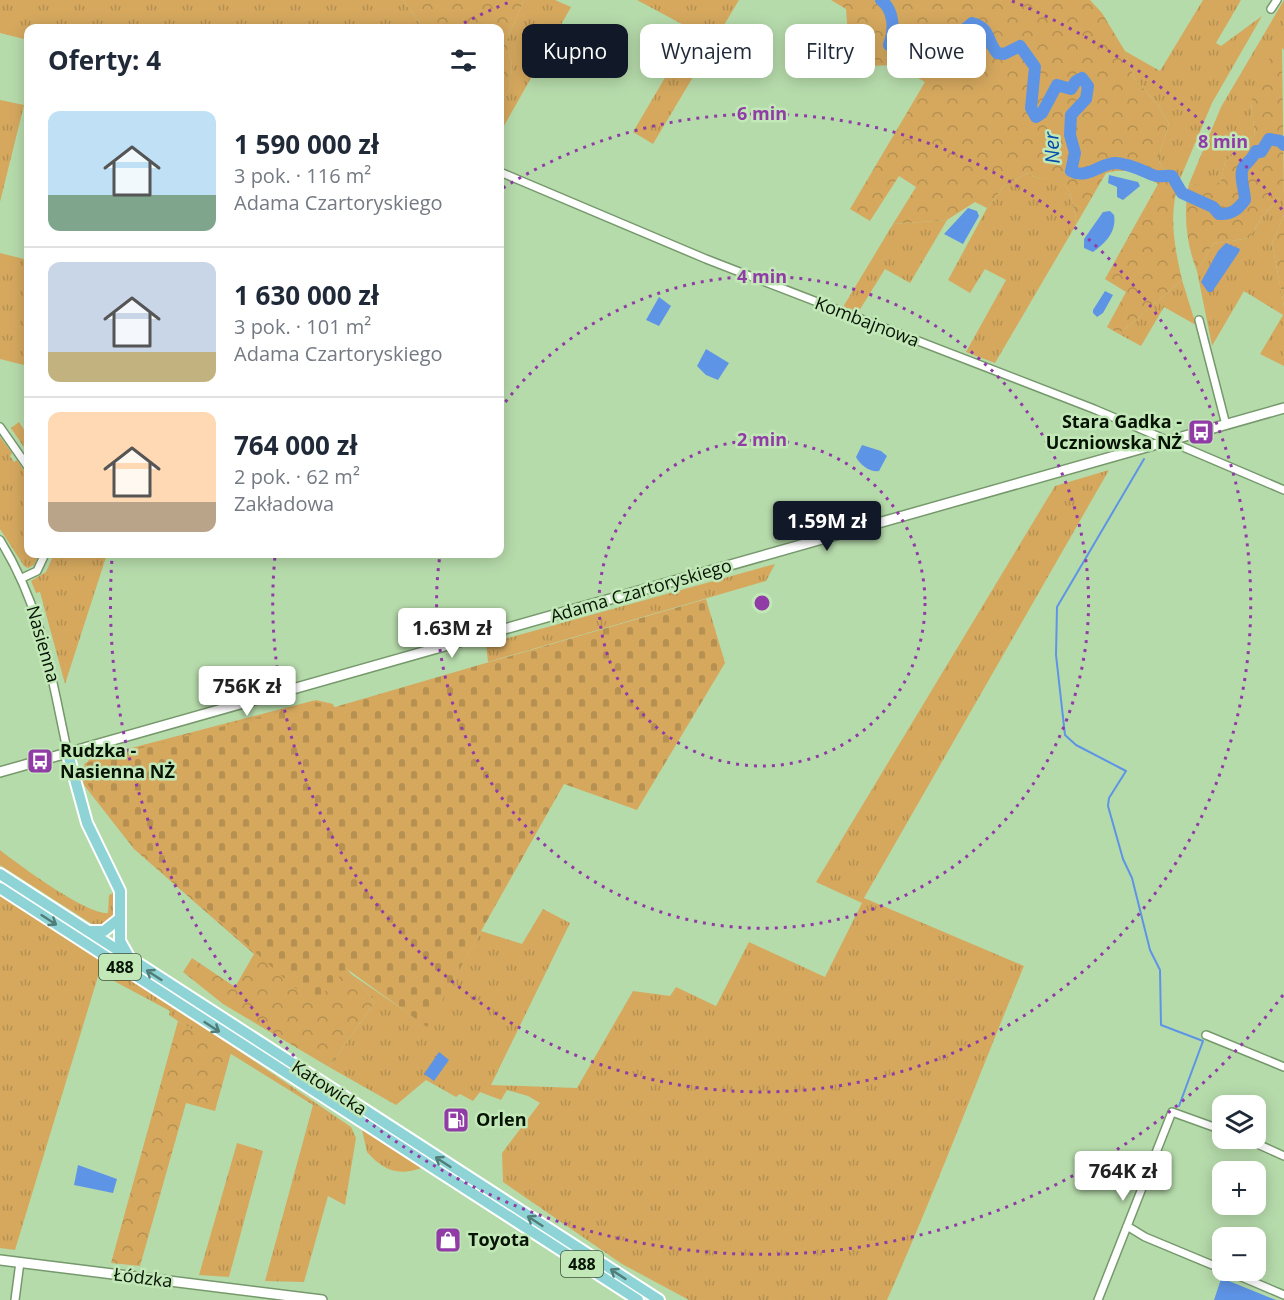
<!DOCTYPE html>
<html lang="pl">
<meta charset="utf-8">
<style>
:root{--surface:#fff;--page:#f6f6f7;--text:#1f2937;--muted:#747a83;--line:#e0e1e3;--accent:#111827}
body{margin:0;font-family:"Open Sans",sans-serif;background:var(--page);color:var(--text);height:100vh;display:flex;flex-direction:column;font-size:22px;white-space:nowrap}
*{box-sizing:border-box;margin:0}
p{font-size:20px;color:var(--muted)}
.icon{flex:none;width:33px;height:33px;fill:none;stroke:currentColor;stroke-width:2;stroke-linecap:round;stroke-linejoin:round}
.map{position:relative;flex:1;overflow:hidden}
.details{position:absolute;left:24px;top:24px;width:480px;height:534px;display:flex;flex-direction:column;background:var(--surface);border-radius:12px;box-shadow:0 3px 15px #0003}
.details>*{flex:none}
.top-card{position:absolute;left:522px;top:24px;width:570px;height:54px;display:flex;gap:12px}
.buttons{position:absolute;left:1212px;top:1095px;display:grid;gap:12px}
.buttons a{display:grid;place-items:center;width:54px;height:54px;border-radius:12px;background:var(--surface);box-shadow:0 3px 15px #0003;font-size:30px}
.price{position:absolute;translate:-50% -51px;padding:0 14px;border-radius:6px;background:#fff;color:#222;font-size:20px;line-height:39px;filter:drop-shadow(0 2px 3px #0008)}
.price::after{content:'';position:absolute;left:50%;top:36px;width:18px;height:14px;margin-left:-9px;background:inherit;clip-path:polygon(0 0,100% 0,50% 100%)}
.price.active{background:var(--accent);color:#fff}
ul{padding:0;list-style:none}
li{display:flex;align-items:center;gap:18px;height:150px;padding:0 24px}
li+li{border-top:2px solid var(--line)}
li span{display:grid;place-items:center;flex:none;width:168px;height:120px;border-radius:12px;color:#555}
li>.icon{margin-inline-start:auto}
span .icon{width:72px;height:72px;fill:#fffc;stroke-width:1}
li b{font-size:26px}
h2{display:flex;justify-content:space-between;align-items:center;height:72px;padding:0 24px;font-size:26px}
.chip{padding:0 21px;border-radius:12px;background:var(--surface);box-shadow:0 3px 15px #0003;font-size:21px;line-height:54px}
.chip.active{background:var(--accent);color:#fff}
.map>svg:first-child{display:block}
.grass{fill:url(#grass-tufts)}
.forest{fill:url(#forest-crowns)}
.cemetery{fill:url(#cemetery-stones)}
.water{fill:#5e94e6}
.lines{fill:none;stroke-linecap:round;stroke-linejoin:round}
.stream{stroke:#5e94e6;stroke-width:2}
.river{stroke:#5e94e6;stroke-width:12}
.street-casing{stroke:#76996c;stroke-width:10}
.secondary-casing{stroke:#76996c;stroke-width:12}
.primary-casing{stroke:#fff;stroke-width:14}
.street{stroke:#fff;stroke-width:7}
.secondary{stroke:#fff;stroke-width:9}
.primary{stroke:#8ed4d7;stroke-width:10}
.oneway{stroke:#517d78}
.ring{fill:none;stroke:#913ba7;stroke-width:3;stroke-dasharray:3 6}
.labels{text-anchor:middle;stroke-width:5;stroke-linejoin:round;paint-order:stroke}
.shield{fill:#c2e8b8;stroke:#3f533a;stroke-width:1.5}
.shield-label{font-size:16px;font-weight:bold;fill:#071304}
.street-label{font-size:18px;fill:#071304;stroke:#c2e8b8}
.poi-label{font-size:18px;font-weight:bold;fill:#071304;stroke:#c2e8b8;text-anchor:start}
.water-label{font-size:20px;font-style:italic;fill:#044cac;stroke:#c2e8b8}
.centre{fill:#913ba7;stroke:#c2e8b8;stroke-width:3}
.ring-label{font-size:18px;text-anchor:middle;font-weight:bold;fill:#913ba7;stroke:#c2e8b8;stroke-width:5;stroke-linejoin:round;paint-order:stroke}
</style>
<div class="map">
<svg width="1284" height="1300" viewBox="0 0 1284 1300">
<defs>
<pattern id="grass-tufts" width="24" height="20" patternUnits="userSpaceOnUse" patternTransform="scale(1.5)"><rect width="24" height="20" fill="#d5a85e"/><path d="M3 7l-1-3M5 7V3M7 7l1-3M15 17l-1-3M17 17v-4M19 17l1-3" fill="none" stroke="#b59050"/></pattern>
<pattern id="forest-crowns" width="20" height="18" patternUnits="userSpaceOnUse" patternTransform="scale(1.5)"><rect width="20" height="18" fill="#d5a85e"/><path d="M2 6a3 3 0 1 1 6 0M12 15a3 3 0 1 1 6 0" fill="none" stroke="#b59050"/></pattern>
<pattern id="cemetery-stones" width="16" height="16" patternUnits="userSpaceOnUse" patternTransform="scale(1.5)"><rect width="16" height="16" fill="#d5a85e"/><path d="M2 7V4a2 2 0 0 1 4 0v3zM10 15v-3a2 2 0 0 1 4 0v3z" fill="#b59050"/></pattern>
</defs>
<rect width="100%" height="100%" fill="#b6dbab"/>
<!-- grass -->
<path class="grass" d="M0 0H403L423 28H28V40L0 33Z
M524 0H555L571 7 500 133V108L510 88 512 65 506 42Z
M637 0H739L653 144 633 132 693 30Z
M1203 0H1241L1216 43 1221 46 1262 16 1212 103 1180 179 1173 171 1163 169 1158 159 1169 124 1158 105 1134 78 1125 51 1160 71Z
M1284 0V50L1282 48 1251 103 1255 135 1225 162 1221 181 1209 189 1189 184 1221 107Z
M0 100 24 105 0 202Z
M1027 173 1040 179 1058 175 1070 192 1077 223 995 363 966 352 1006 280 985 269 970 293 948 280 987 208 1004 186Z
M1280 198H1284V215L1272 243 1284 306V366L1260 354 1283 315 1244 291 1212 346 1197 271 1213 244 1249 238 1265 213Z
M947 220 910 283 885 269 859 311 843 307 893 224Z
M0 253 28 260V366L0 359Z
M1182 280 1196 325 1164 307 1141 346 1119 334Z
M19 422 28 436V453L11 428Z
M0 437 12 453 10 456 14 462 17 460 28 477V554H39L34 565 28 568 24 566 0 529Z
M1109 470 864 898 1024 966C978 1077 936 1190 887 1300H689L622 1264 503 1182 502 1153 540 1103 528 1096 507 1090 501 1100 480 1092 473 1101 460 1094 456 1097 426 1080 396 1105 329 1067 375 1002 351 974 427 1026 481 931 522 944 543 909 570 923 491 1085 577 1088 633 991 670 996 676 987 716 1006 749 942 825 977 862 903 816 882 1055 486Z
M54 554H107L65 684 40 592 36 593 31 581 46 572Z
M775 564 766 581 488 662 486 644Z
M0 850C19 865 87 915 108 913L109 895 116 892V916L105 927 95 926 0 865Z
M0 896 232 1046 351 1127 356 1138 345 1205 328 1196 304 1282 265 1281 313 1105 178 1021 169 1015 170 1011 99 973 15 1250 0 1248Z
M362 1130 422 1168C398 1176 384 1171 367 1152Z
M237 1143 263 1151 229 1277 199 1275Z"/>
<!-- forest -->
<path class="forest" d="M403 0H524L506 42 512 65 510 88 500 108V28H423Z
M831 0H1090L1102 13 1125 51 1134 78 1158 105 1169 124 1158 159 1163 169 1173 171 1180 179C1168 214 1174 244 1182 280L1119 334 1107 327 1126 292 1105 279 1158 184C1140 173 1127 167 1106 173L1077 223 1070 192 1058 176 1040 179 1027 173 1004 186 987 208 975 202 947 220 893 224 916 187 899 176 870 221 850 209 925 82 896 65 867 66 848 36 846 9Z
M1282 48 1284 198H1280L1265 213 1249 238 1213 244 1197 271C1186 244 1183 212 1189 184L1209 188 1221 181 1225 162 1255 135 1251 103 1260 67Z
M1284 215V306L1272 243Z
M316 700 333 704 384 855 347 969 375 1002 329 1067 223 1004 183 972 192 958 235 987 254 954 134 849 80 780 89 759Z
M178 1021 231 1053 215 1111 186 1103 140 1266 111 1263Z"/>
<!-- cemetery -->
<path class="cemetery" d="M706 599 725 663 637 810 564 784 427 1027 347 969 313 1004 128 838 81 776 85 763 315 702 335 707Z"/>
<!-- water -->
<path class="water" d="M1109 175 1138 182 1140 186 1123 200 1117 197V187L1108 183Z
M968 208 977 211 979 216 963 244 944 234Z
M1110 211 1114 215C1117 232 1105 243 1093 252L1084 248V239L1103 212Z
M1226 243 1240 249 1239 252 1212 292H1208L1201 282 1218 251Z
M1105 291 1113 295 1103 313 1097 317 1093 313V310Z
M659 297 671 306 659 326 646 320Z
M706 349 729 363 718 380 706 375 697 366Z
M862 445 881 451 887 456 879 471C871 473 860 465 856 457Z
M439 1052 449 1060 434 1081 424 1074Z
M78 1165 117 1179 113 1193 74 1185Z
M1221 1279H1224L1276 1300H1214Z"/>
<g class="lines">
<!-- stream -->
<path class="stream" d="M1144 459 1057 607 1056 655 1065 735 1076 745 1126 771 1109 798 1108 806 1123 859 1132 878 1150 950 1160 970 1161 1025 1203 1041 1179 1106"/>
<!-- river -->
<path class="river" d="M881 0C894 10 895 30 889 45L896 51 904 48C920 55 933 76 953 68L966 28 972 23C991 28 986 40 997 53L1004 54 1020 46 1035 67 1031 108 1036 117 1042 113 1057 85 1071 89 1076 81 1082 78 1088 86 1086 99 1071 115 1070 135 1075 153 1071 171C1087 180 1100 163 1116 163 1130 164 1141 170 1153 175 1159 178 1165 175 1172 176L1182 193 1213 207 1219 214C1232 215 1238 209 1245 200 1245 190 1238 175 1244 166 1249 161 1253 158 1256 151L1261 152 1269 139 1280 141 1284 145"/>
<defs>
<path id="street" d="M1271 9 1277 0
M500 172 706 259 1094 409 1284 490
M1199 320 1226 425
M0 427 28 467
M0 540C43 609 51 677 68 754
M22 578 37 571 45 554
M1206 1035 1284 1067
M1244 1138 1284 1156
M1127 1226 1145 1237 1222 1269
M1225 1270 1284 1295
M15 1300 20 1262
M1098 1300 1172 1112 1222 1130"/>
<path id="secondary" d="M0 772 1284 408
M0 1260 322 1300"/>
<path id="primary" d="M68 754 87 823 120 891V941L129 957
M0 874 659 1300
M0 888 638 1300
M88 931H104L119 919"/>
</defs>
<!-- street casing -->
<use href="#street" class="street-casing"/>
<!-- secondary casing -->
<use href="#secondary" class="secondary-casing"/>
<!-- primary casing -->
<use href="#primary" class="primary-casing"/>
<!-- street -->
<use href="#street" class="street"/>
<!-- secondary -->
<use href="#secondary" class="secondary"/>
<!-- primary -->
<use href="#primary" class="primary"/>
</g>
<!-- one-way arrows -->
<defs><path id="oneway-shaft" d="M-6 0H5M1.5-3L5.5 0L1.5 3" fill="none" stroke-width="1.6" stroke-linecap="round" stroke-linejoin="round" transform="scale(1.5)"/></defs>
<g class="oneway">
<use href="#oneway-shaft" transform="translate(49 920) rotate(33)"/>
<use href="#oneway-shaft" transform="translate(154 975) rotate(-147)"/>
<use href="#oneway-shaft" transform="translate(212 1027) rotate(33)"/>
<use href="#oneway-shaft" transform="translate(443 1162) rotate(-147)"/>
<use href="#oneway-shaft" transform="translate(535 1221) rotate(-147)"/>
<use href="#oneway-shaft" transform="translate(618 1274) rotate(-147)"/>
</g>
<!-- distance rings -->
<g class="ring">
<circle cx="762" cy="603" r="163"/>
<path d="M500 409A326 326 0 1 1 440 555"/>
<path d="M503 188A489 489 0 1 1 275 556"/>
<path d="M1283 995A652 652 0 0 1 112 558M456 27A652 652 0 0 1 512 1M1012 1A652 652 0 0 1 1283 211"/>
</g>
<!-- icons -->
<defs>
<symbol id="bus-square" viewBox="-11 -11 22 22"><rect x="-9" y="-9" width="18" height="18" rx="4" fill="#913ba7" stroke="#c2e8b8"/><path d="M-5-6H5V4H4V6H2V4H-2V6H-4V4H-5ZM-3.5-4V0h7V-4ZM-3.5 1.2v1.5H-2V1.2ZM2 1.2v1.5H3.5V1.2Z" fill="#fff"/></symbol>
<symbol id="fuel-square" viewBox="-11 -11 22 22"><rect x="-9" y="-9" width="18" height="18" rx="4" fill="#913ba7" stroke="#c2e8b8"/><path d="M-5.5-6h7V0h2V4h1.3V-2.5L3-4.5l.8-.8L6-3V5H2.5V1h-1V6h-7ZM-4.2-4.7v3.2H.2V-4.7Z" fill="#fff"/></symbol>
<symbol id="shop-square" viewBox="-11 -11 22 22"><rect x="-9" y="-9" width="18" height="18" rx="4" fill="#913ba7" stroke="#c2e8b8"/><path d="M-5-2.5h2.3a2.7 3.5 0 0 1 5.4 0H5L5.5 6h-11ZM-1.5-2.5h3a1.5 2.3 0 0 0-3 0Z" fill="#fff"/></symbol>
</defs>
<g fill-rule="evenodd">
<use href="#bus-square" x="1186" y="417" width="30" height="30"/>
<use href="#bus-square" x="25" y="746" width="30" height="30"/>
<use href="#fuel-square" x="441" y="1105" width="30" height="30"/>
<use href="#shop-square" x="433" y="1225" width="30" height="30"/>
</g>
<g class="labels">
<!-- shield labels -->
<g class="shield">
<rect x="99" y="954" width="42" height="26" rx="4.5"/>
<rect x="561" y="1251" width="42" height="26" rx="4.5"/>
</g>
<g class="shield-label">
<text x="120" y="973">488</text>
<text x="582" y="1270">488</text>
</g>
<!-- street labels -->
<g class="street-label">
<text transform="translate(867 322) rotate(21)" y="6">Kombajnowa</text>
<text transform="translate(641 591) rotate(-16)" y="6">Adama Czartoryskiego</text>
<text transform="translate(43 644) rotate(74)" y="6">Nasienna</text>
<text transform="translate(329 1088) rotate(33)" y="6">Katowicka</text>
<text transform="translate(143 1278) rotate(7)" y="6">Łódzka</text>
</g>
<!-- poi labels -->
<g class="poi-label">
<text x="1182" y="428" text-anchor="end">Stara Gadka -<tspan x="1182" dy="21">Uczniowska NŻ</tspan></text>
<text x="60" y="757">Rudzka -<tspan x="60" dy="21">Nasienna NŻ</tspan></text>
<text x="476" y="1126">Orlen</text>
<text x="468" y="1246">Toyota</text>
</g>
<!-- water labels -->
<g class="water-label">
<text transform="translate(1052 148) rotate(-93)" y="7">Ner</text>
</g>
</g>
<circle cx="762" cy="603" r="9" class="centre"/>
<g class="ring-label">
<text x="762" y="120">6 min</text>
<text x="1223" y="148">8 min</text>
<text x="762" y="283">4 min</text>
<text x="762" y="446">2 min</text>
</g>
</svg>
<div class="buttons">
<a><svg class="icon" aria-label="layers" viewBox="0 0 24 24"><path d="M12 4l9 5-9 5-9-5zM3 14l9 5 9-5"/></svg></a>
<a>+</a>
<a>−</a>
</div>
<b class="price active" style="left:827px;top:552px">1.59M zł</b>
<b class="price" style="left:452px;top:659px">1.63M zł</b>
<b class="price" style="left:247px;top:717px">756K zł</b>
<b class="price" style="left:1123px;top:1202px">764K zł</b>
<div class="top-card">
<a class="chip active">Kupno</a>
<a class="chip">Wynajem</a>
<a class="chip">Filtry</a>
<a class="chip">Nowe</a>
</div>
<section class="details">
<h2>Oferty: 4<svg class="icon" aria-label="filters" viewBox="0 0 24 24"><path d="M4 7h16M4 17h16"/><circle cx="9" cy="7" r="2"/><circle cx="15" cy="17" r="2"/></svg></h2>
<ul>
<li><span style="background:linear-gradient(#bfe0f5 70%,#7fa58c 0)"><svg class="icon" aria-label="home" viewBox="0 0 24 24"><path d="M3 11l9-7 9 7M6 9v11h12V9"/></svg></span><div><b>1 590 000 zł</b><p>3 pok. · 116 m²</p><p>Adama Czartoryskiego</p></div></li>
<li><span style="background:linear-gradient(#c9d6e8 75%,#c2b280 0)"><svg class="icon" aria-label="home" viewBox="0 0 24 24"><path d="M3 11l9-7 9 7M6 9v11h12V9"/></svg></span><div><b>1 630 000 zł</b><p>3 pok. · 101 m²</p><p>Adama Czartoryskiego</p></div></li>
<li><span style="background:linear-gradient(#ffd9b3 75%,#b9a48a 0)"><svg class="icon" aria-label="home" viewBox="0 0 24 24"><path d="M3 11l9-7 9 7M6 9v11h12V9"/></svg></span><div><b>764 000 zł</b><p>2 pok. · 62 m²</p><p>Zakładowa</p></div></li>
</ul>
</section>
</div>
